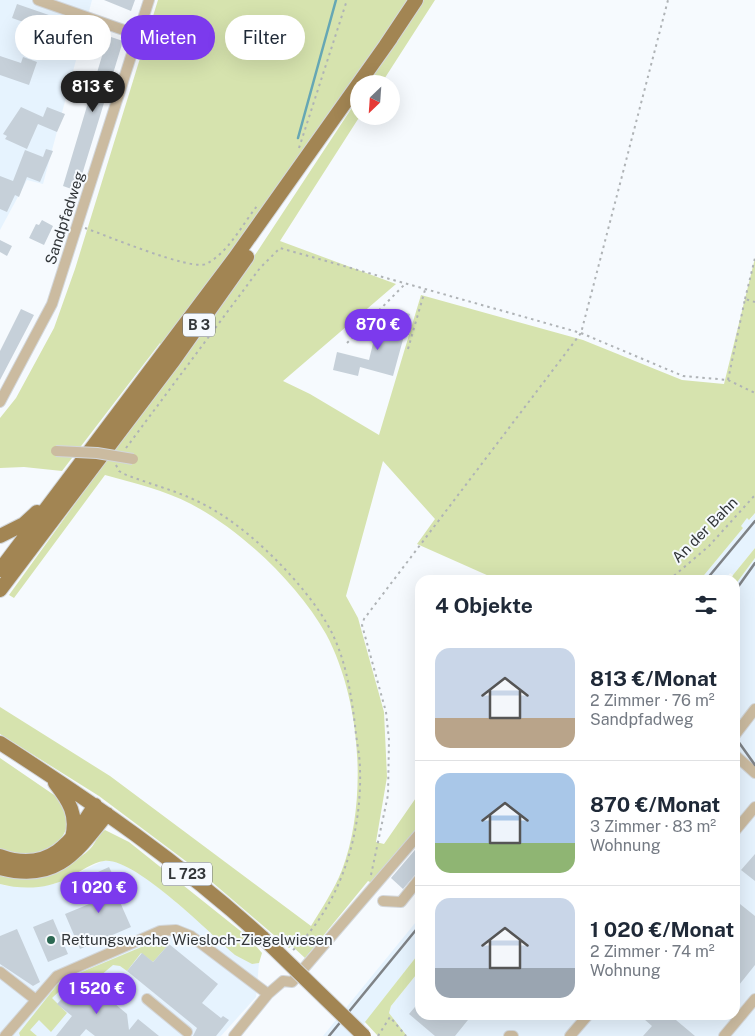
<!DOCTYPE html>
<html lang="de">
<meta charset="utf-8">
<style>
:root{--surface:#fff;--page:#f2f2f3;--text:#1f2937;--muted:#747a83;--line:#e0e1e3;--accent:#7c3aed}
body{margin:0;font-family:"Public Sans",sans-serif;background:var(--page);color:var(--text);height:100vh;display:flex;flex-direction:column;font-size:19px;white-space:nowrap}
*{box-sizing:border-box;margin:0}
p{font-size:16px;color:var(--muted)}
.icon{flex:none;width:28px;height:28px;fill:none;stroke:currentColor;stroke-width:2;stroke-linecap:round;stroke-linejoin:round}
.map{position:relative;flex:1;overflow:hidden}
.panel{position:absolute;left:415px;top:575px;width:325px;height:445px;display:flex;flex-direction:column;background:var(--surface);border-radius:15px;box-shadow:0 5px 20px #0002}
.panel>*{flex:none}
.top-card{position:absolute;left:15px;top:15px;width:325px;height:45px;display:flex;gap:10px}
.needle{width:32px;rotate:205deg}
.fabs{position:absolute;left:350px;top:75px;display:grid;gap:10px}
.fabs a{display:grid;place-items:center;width:50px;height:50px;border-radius:50%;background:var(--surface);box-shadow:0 5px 20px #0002;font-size:25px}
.price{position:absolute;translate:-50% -42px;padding:0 11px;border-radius:18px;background:var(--accent);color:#fff;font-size:16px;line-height:32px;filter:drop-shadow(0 1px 2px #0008)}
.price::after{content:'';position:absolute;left:50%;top:30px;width:15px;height:11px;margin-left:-8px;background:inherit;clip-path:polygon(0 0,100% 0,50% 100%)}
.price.on{background:#222;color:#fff}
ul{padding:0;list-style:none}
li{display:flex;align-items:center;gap:15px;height:125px;padding:0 20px}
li+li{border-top:1px solid var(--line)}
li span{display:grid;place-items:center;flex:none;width:140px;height:100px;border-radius:15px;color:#555}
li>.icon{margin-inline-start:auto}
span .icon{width:60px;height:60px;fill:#fffc;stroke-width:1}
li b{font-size:21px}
h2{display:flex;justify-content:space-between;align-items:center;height:60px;padding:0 20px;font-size:21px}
.tag{padding:0 18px;border-radius:22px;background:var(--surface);box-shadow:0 5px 20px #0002;font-size:18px;line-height:45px}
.tag.on{background:var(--accent);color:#fff}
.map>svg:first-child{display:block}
.built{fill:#e6f3fe}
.green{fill:#d6e3ae}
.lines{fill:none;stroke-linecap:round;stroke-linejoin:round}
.stream{stroke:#66a7b4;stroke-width:2.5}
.building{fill:#c6d0d9}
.minor-casing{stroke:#d3d7db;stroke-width:12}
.major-casing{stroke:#d3d7db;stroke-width:16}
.path{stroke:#afb3b6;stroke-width:2;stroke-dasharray:2.5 4;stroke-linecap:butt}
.minor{stroke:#cbbba0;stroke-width:10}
.major{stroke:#a28553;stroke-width:14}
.rail{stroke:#7f8387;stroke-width:2.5}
.minor-bridge-casing{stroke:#d3d7db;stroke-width:12;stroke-linecap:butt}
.major-bridge-casing{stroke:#d3d7db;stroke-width:16;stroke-linecap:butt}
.minor-bridge{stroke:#cbbba0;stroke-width:10}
.major-bridge{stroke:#a28553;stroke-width:14}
.poi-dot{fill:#2c6852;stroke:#f6fafe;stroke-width:2}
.labels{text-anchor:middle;stroke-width:4;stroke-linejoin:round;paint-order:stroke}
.shield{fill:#f6fafe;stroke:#6d7174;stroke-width:1}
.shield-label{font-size:14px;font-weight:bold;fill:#323639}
.street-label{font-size:15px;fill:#323639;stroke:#f6fafe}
.poi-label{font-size:15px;fill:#323639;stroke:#f6fafe;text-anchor:start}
</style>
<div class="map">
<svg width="755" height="1036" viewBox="0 0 755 1036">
<rect width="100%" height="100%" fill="#f6fafe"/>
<!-- built -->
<path class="built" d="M0 0H92L43 184 27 180 0 230Z
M755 513V548L733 575 730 573 725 580H700L743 528 740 526 747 518 750 520Z
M755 558V1036H407L389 1013 391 1006 420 970V1015H735V585Z
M103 861H115L143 875 252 964 259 963 256 997 221 1036H0V884L7 886 54 884Z
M420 917V952L355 1036H323Z"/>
<!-- green -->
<path class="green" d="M158 0H407L299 162 162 348 160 343 62 471 24 467 0 468V418L16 398 54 328 75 269Z
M423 0H435L381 84H368Z
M359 97 360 116 280 241 396 284 283 381 310 394 379 435 421 295 583 340 682 380 724 384 755 258V513L749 520 747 518 741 526 743 528 700 580H498L417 544 435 519 383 461 346 596 358 618 384 712 387 777 376 842 384 844 420 792V830L374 884 368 881 305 958 292 946 289 948 199 871 99 796 0 734V707L110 776 311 926C322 908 334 890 342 870 368 801 361 699 326 634 298 584 241 530 191 504 164 490 134 483 105 475L14 598 9 595 257 252Z
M755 548V558L735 585V580H731L733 575Z
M0 758 57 797C71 811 71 828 58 842 56 845 53 849 50 851 37 859 13 856 0 849Z
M105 830 129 842 248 937 262 953 259 963 252 964 235 955C210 934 135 857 104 861 93 862 80 872 70 877 49 889 23 890 0 884V872C31 870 66 873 90 849 96 843 97 835 105 830Z
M163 938 169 944 153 962 141 953 127 971 120 966 113 965 100 976 92 973 65 986 52 998 67 1013 51 1032 39 1020 30 1030 37 1036H20L19 1033 57 985 65 979Z
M420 952V970L391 1006 389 1013 407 1036H378L365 1022Z"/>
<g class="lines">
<!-- stream -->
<path class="stream" d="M298 138 336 0"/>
</g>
<!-- building -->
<path class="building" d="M104 0H135L131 11Z
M17 4 72 23 67 37 52 32 45 54 36 50 43 29 12 18Z
M108 36 123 41 77 191 63 186Z
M0 56 21 63 23 57 37 62 29 85 0 75Z
M21 107 43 117 47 107 65 114 57 132 38 124 27 149 5 139 7 136 3 134Z
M46 149 53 151 40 182 27 177 19 197 15 195 7 212 0 209V176L13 181 25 150 43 157Z
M42 220 53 226 44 245 29 238 36 224 39 225Z
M0 240 12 246 7 256 0 252Z
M21 309 34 315 0 380V351Z
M396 310 410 314 393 376 360 367 358 376 333 370 337 352 369 360 376 331 390 334Z
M420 844V869L403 889 391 878Z
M755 854V881L741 870Z
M109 867 112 873 108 875 131 927 80 949 65 914 94 902 87 884 100 878 98 872Z
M735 900 755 916V965L735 990Z
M53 919 68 954 48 962 33 927Z
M17 929 40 982 33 986 0 964V936Z
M169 944 218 984 202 1003 221 1018 223 1016 229 1020 216 1036H193L197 1028 127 971 142 953 153 962Z
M88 981 127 1014 129 1030 138 1019 159 1036H95L86 1029 80 1036H56L72 1016 57 1004 71 989Z
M420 1001V1015H472L455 1036H435L409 1014Z
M648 1015H670L695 1036H643L652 1026 644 1019Z"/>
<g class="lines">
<defs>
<path id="minor" d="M38 0 138 35
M0 402 52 304 149 0
M735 735 755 709
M735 755 755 773
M735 831 755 807
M383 901 401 902 420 878
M0 972 36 1000
M147 999 187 1032
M5 1036 57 976 160 931 176 930 191 936 268 994
M234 1036 268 994 283 981 292 982 420 833
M509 1036H513
M570 1036 588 1015
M724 1036 755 999"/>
<path id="major" d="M386 45 416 0
M0 536 24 524 37 512
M0 570 234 259 391 38
M0 590 174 360 247 257
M0 743C92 802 182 864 263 938
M55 783C69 801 78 815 72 838
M0 856C49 874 72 842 95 805
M0 868C56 883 76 853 107 814"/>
</defs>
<!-- minor casing -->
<use href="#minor" class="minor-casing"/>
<!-- major casing -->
<use href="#major" class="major-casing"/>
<!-- path -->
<path class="path" d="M299 148 347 0
M85 228C105 235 191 271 206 264 228 253 242 225 257 206
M745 299 755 258
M369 322 412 335
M347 343 406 283
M408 349 425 290
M728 380 745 299 755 302
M126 448 260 268 280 248 581 333 683 376 728 380 755 393
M116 465 119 471 124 474C149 484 175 490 199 502 230 517 258 541 282 566 301 586 320 609 332 633 346 662 351 693 355 725 356 739 360 755 360 770 362 835 340 907 291 952
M669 580 709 546 755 495
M371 875 388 795 389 740 386 712 362 625 364 619 581 333 668 0
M378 1036 390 1017 406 1036"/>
<!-- minor -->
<use href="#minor" class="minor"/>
<!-- major -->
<use href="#major" class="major"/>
<!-- rail -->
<path class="rail" d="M706 580 755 521
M735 591 755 563
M735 737 755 765
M329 1036 420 925"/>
<defs>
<path id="minor-bridge" d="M56 451 97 453 133 459"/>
<path id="major-bridge" d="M263 938 364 1036"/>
</defs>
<!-- minor-bridge casing -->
<use href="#minor-bridge" class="minor-bridge-casing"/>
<!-- major-bridge casing -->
<use href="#major-bridge" class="major-bridge-casing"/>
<!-- minor-bridge -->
<use href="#minor-bridge" class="minor-bridge"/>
<!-- major-bridge -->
<use href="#major-bridge" class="major-bridge"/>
</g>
<!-- markers -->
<circle class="poi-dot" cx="51" cy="940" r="5"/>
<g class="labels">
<!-- shield labels -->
<g class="shield">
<rect x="183" y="313.5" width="32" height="23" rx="4"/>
<rect x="162" y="862.5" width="50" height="23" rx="4"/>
</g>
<g class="shield-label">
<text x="199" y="330">B 3</text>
<text x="187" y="879">L 723</text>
</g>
<!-- street labels -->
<g class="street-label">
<text transform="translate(65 218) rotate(-72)" y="5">Sandpfadweg</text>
<text transform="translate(705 530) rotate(-45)" y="5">An der Bahn</text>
</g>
<!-- poi labels -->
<g class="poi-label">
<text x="61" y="945">Rettungswache Wiesloch-Ziegelwiesen</text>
</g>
</g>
</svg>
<div class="fabs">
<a><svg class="needle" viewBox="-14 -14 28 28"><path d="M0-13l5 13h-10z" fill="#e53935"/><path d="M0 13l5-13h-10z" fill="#747a83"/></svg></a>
</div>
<b class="price on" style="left:93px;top:113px">813 €</b>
<b class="price" style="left:378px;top:351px">870 €</b>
<b class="price" style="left:99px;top:914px">1 020 €</b>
<b class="price" style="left:97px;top:1015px">1 520 €</b>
<div class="top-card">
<a class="tag">Kaufen</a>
<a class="tag on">Mieten</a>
<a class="tag">Filter</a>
</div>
<section class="panel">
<h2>4 Objekte<svg class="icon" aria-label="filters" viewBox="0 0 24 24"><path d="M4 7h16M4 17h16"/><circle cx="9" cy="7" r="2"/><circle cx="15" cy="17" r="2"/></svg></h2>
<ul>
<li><span style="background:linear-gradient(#c9d6e8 70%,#b9a48a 0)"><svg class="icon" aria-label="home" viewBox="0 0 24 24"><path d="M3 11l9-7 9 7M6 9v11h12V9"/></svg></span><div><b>813 €/Monat</b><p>2 Zimmer · 76 m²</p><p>Sandpfadweg</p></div></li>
<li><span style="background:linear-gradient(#a9c7e8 70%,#8fb573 0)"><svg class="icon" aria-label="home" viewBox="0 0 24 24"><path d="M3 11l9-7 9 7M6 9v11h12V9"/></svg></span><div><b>870 €/Monat</b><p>3 Zimmer · 83 m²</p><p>Wohnung</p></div></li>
<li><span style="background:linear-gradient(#c9d6e8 70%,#9aa5b1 0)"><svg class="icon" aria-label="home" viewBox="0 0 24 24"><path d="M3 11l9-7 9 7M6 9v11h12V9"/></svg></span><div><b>1 020 €/Monat</b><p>2 Zimmer · 74 m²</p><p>Wohnung</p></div></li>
</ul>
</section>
</div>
